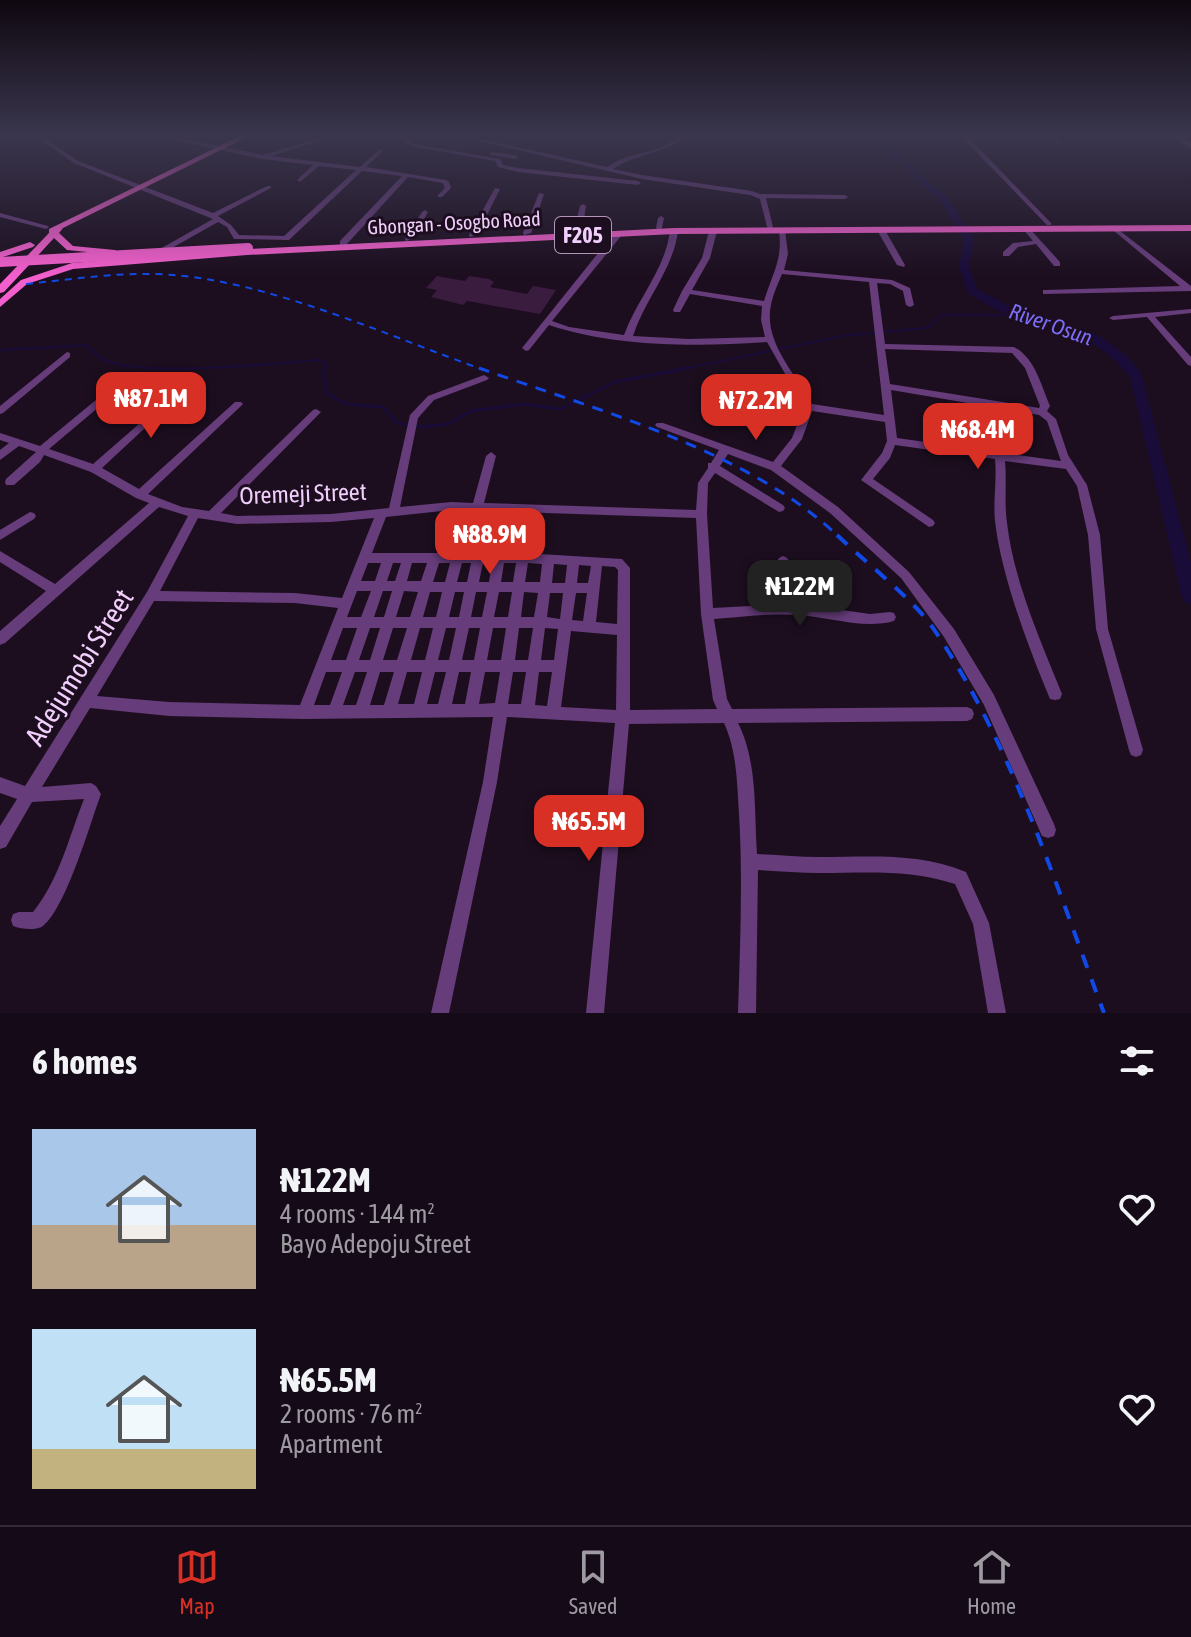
<!DOCTYPE html>
<meta charset="utf-8">
<style>
:root{--surface:#150a17;--page:#221824;--text:#f1f3f6;--muted:#9d9aa1;--line:#342b36;--accent:#d93025}
body{margin:0;font-family:"Asap Condensed",sans-serif;background:var(--page);color:var(--text);height:100vh;display:flex;flex-direction:column;font-size:30px;white-space:nowrap}
*{box-sizing:border-box;margin:0}
p{font-size:26px;color:var(--muted)}
.icon{flex:none;width:44px;height:44px;fill:none;stroke:currentColor;stroke-width:2;stroke-linecap:round;stroke-linejoin:round}
.map{position:relative;height:1013px;overflow:hidden}
.side{display:flex;flex-direction:column;background:var(--surface);flex:1}
.side>*{flex:none}
.price{position:absolute;translate:-50% -68px;padding:0 18px;border-radius:16px;background:var(--accent);color:#fff;font-size:26px;line-height:52px;filter:drop-shadow(0 2px 4px #0008)}
.price::after{content:'';position:absolute;left:50%;top:48px;width:24px;height:18px;margin-left:-12px;background:inherit;clip-path:polygon(0 0,100% 0,50% 100%)}
.price.active{background:#222;color:#fff}
ul{padding:0;list-style:none}
li{display:flex;align-items:center;gap:24px;height:200px;padding:0 32px}
li span{display:grid;place-items:center;flex:none;width:224px;height:160px;border-radius:0px;color:#555}
li>.icon{margin-inline-start:auto}
span .icon{width:96px;height:96px;fill:#fffc;stroke-width:1}
li b{font-size:34px}
h2{display:flex;justify-content:space-between;align-items:center;height:96px;padding:0 32px;font-size:34px}
.tabs{display:flex;justify-content:space-around;align-items:center;height:112px;border-top:2px solid var(--line);background:var(--surface);font-size:22px;color:var(--muted)}
.tabs a{display:grid;justify-items:center;gap:4px}
.tabs .active{color:var(--accent)}
.map>svg:first-child{display:block}
.lines{fill:none;stroke-linecap:round;stroke-linejoin:round}
.stream-far1{stroke:#190c39;stroke-width:2}
.stream{stroke:#190c39;stroke-width:3}
.river{fill:#190c39;fill-rule:evenodd}
.building{fill:#391c3e}
.minor{fill:#663c7a;fill-rule:evenodd}
.major{fill:#f35fcc;fill-rule:evenodd}
.rail-far2{stroke:#1149e6;stroke-width:2;stroke-dasharray:7 6;stroke-linecap:butt}
.rail-far1{stroke:#1149e6;stroke-width:3;stroke-dasharray:11 9;stroke-linecap:butt}
.rail{stroke:#1149e6;stroke-width:4;stroke-dasharray:14 12;stroke-linecap:butt}
.major-bridge{stroke:#f35fcc;stroke-width:10}
.labels{text-anchor:middle;stroke-width:6;stroke-linejoin:round;paint-order:stroke}
.far-street-label{font-size:20px;fill:#f1cffc;stroke:#1c0e1f}
.shield{fill:#1c0e1f;stroke:#b195ba;stroke-width:2}
.shield-label{font-size:22px;font-weight:bold;fill:#f1cffc}
.far-water-label{font-size:22px;font-style:italic;fill:#7b6df5;stroke:#1c0e1f}
.street-label{font-size:24px;fill:#f1cffc;stroke:#1c0e1f}
.near-street-label{font-size:28px;fill:#f1cffc;stroke:#1c0e1f}
</style>
<div class="map">
<svg width="1191" height="1013" viewBox="0 0 1191 1013">
<rect width="100%" height="100%" fill="#1c0e1f"/>
<g class="lines">
<!-- stream-far1 -->
<path class="stream-far1" d="M883 332 927 328 942 315H1003L1055 322
M0 350 86 345C92 350 98 357 105 360 142 378 274 363 320 360L327 364 324 370
M678 370 847 335 875 333"/>
<!-- stream -->
<path class="stream" d="M325 368 323 374 328 394 346 404 383 407 397 423 422 427 448 424 471 411 522 404 561 409 615 382 688 368"/>
<!-- river -->
<path class="river" d="M868 134H877L948 198 974 239 969 267 977 289 1009 306 1096 334 1126 355 1141 373 1191 563V605L1185 602 1182 597 1130 377C1090 328 1056 332 1002 312 990 307 979 300 968 293L959 267 964 239 941 202Z"/>
</g>
<!-- building -->
<path class="building" d="M437 276 465 281 469 276 489 279 494 282 490 287 527 294 533 286 556 290 540 314 467 301 463 305 431 297 437 290 426 288Z"/>
<g class="lines">
<!-- minor -->
<path class="minor" d="M32 134H38L78 161 213 213 267 186H271V188L218 216 231 225 239 235 284 236 356 170 319 166 300 182 297 180 298 179 313 165 262 159 149 134H159L263 155 333 134H341L271 156 360 167 380 149 383 151 382 152 366 167 446 180 449 182 451 188 442 197H438V195L445 188 443 183 408 177 346 245H340V241L402 176 362 171 289 240 237 239H234L227 227 218 222 163 253 159 251 160 249 213 219 74 163Z
M393 134H399L415 144 500 159 503 165 518 168 638 181 641 183 638 185 518 172 498 167 495 161 411 146Z
M449 134H458L607 167C628 153 643 155 664 146 673 142 678 135 688 134 668 154 637 153 613 169L642 175 752 191 760 194 845 195 848 197 845 199 766 198 773 227 770 229 767 227 760 199 750 195 642 179Z
M959 134H965L1051 223V225H1047Z
M1042 134H1049L1062 142 1057 143Z
M1079 134H1175L1191 143V148L1174 138 1082 136Z
M492 152 515 155 518 157 515 159 490 155V153Z
M495 188 500 189 477 235 470 237 469 235Z
M539 193 544 194 531 233 524 235 523 233Z
M583 204 586 206 582 231 578 233 574 231 580 206Z
M425 210 428 212 413 239 406 241 405 239 422 212Z
M0 213 48 226 49 227 46 229 0 217Z
M661 216 664 218 662 228 659 230 656 228 658 218Z
M1027 227 1029 228 1060 262V266H1054L1036 244 1018 247 1009 256H1003V252L1013 243 1033 241 1023 229Z
M1115 227 1191 286V291L1043 294V290H1046L1180 286 1113 230V228Z
M881 228 885 230 905 265 904 267 897 265 877 230Z
M674 229 678 231C673 270 645 299 633 336L689 339 765 337 761 320 762 306 690 294 680 312H674L673 310 682 291 702 258 709 231 713 229 717 231 710 258 692 290 764 301C772 274 783 260 779 231L785 230 788 254 784 270 892 280 910 288 914 305 910 307 906 305 903 291 890 284 877 283 885 344 1014 347C1035 358 1041 385 1050 406L1047 411 1056 419 1068 455 1087 485 1100 535 1108 629 1143 750 1141 755 1136 757 1131 755 1129 750 1096 629 1088 535 1077 486 1066 469 1005 461C1007 481 1004 502 1007 523 1014 582 1040 639 1062 694L1060 699 1055 700 1050 699C1029 649 1001 575 995 521 993 501 997 480 995 459L895 445 890 458 873 479 933 520 935 523 933 526 929 527 861 480 882 453 887 441 885 422 812 411 802 439 781 466 838 507 909 572 954 629 994 695 1054 824 1056 830 1054 836 1048 838 1042 836 984 705 944 637 901 578 830 513 771 470 728 454 720 466 783 505 785 508 783 511 779 512 715 473 708 483 707 514 713 608 787 604 777 561 779 558 783 556 787 558 789 561 799 604 870 614 890 612 894 613 896 617 894 621C862 630 828 616 795 615 769 613 741 617 714 619L727 699 732 709 967 707 972 709 974 714 972 719 967 721 738 723C758 762 754 812 757 854 778 855 799 857 819 857 870 857 918 852 966 872L989 923 1006 1013H988L973 924 955 884C908 869 868 873 820 873 799 873 779 871 758 870L756 1013H738C740 947 743 880 739 814 737 783 737 751 724 723L629 724 604 1013H586L615 723 507 717 497 782 449 1013H431L483 782 493 717 304 719 169 716 90 708 42 787 91 783 96 786 101 794C90 824 66 908 43 926 36 931 21 929 13 926L11 920 13 914 19 912H33C59 880 69 837 84 799L32 802 6 847 0 849V826L17 799 0 793V777L25 786 147 592 188 516 159 507 5 643 0 645V631L46 591 0 562V551L55 584 149 503 136 498 91 472 44 455 40 462 14 485H6L5 482 6 479 36 452 19 446 0 460V450L9 443 0 440V433L40 446 119 381H125V385L49 449 93 464 140 423 174 382H180V386L146 427 102 468 139 489 235 402H241L243 404 241 406 148 494 182 507 209 511 313 410 316 409 321 412 319 414 221 513 237 516 331 514 389 508 410 415 428 396 484 375 489 378 487 380 434 400 418 418 400 507 451 502 473 503 486 456 491 452 496 456 484 503 696 510 698 483 708 468V463H711L719 450 657 427 655 425 657 423H663L773 462 792 438 804 407 767 342C699 347 613 347 549 325L529 350 526 351 522 348 615 232H618L622 234 621 236 552 321 569 327 624 335C637 299 665 270 670 231ZM782 274 869 282 884 415 812 404C796 374 763 342 771 305 773 294 778 284 782 274ZM885 349 1012 353 1025 368 1040 406 1039 408 890 384ZM891 390 1039 415 1047 421 1061 461 897 438ZM451 510 696 518 701 614 713 700 717 709 630 710V568L622 559 523 553H372L386 517ZM198 518 237 524 331 522 374 518 342 598 295 593 160 591ZM368 563H381L375 581H361ZM393 563H401L395 581H387ZM412 563H427L421 581H407ZM439 563H450L445 582H433ZM462 563H471L467 582H457ZM483 563H492L489 582H479ZM504 563H516L513 582H501ZM528 563 542 564 540 582H525ZM554 564 567 565 565 583H552ZM579 565 591 566 588 583H577ZM602 566 615 567 618 570 617 624 596 622ZM357 591H371L361 617H347ZM383 591H392L384 617H374ZM404 591 418 592 410 617H396ZM430 592H442L436 617H423ZM455 592H464L459 617H449ZM476 592H487L482 617H471ZM499 592H512L508 617H494ZM524 592 538 593 534 617H521ZM550 593H563L560 619 547 617ZM576 593H587L583 621 572 620ZM154 601 295 603 338 608 300 705 169 702 97 696ZM343 628H357L346 660H331ZM370 628H380L370 660H359ZM393 628H407L397 660H383ZM420 628H433L425 660H411ZM446 628H456L449 660H438ZM469 628H480L474 660H462ZM493 628H506L501 660H487ZM519 628H533L528 660H515ZM545 628 558 629 554 660H541ZM571 631 617 635 616 710 561 707ZM326 672H342L330 705H314ZM355 672H367L356 705H343ZM380 672H394L384 705H370ZM407 672H422L414 704H398ZM435 672H446L438 704H427ZM459 672H471L465 704H452ZM485 672H500L495 703 479 704ZM513 672H526L521 704H508ZM539 672H552L547 706 535 705Z
M1191 309V313L1155 317 1191 357V366L1188 365 1147 317 1113 320 1109 318 1113 316Z
M67 352 70 353V357L3 413 0 414V406Z
M30 512 34 513 36 516 34 519 0 540V530Z"/>
<!-- major -->
<path class="major" d="M244 134H253L63 228 59 233 73 246 115 250 120 253 118 255 67 250 54 238 4 292 0 293V284L49 233V229Z
M1191 225V231L674 234 247 255 73 269 27 284 0 307V299L21 280 72 263 247 249 674 228Z
M30 242 35 245 33 247 0 258V252Z"/>
<!-- rail-far2 -->
<path class="rail-far2" d="M26 284C75 279 124 271 173 275 274 283 388 336 484 370"/>
<!-- rail-far1 -->
<path class="rail-far1" d="M479 368C596 410 748 450 839 537"/>
<!-- rail -->
<path class="rail" d="M837 535C863 560 915 601 933 628 1012 744 1055 883 1104 1013"/>
<!-- major-bridge -->
<path class="major-bridge" d="M0 262 248 248"/>
</g>
<!-- sky -->
<linearGradient id="sky" x2="0" y2="1"><stop stop-color="#0f0811"/><stop offset="0.49" stop-color="#3a364d"/><stop offset="1" stop-color="#3a364d" stop-opacity="0"/></linearGradient>
<rect width="1191" height="276" fill="url(#sky)"/>
<g class="labels">
<!-- far-street labels -->
<g class="far-street-label">
<text transform="translate(454 223) rotate(-3)" y="7">Gbongan - Osogbo Road</text>
</g>
<!-- shield labels -->
<rect class="shield" x="555" y="217" width="56" height="36" rx="6"/>
<g class="shield-label">
<text x="583" y="243">F205</text>
</g>
<!-- far-water labels -->
<g class="far-water-label">
<text transform="translate(1051 324) rotate(19)" y="8">River Osun</text>
</g>
<!-- street labels -->
<g class="street-label">
<text transform="translate(303 494) rotate(-2)" y="8">Oremeji Street</text>
</g>
<!-- near-street labels -->
<g class="near-street-label">
<text transform="translate(79 667) rotate(-58)" y="10">Adejumobi Street</text>
</g>
</g>
</svg>
<b class="price" style="left:151px;top:440px">₦87.1M</b>
<b class="price" style="left:756px;top:442px">₦72.2M</b>
<b class="price" style="left:978px;top:471px">₦68.4M</b>
<b class="price" style="left:490px;top:576px">₦88.9M</b>
<b class="price active" style="left:800px;top:628px">₦122M</b>
<b class="price" style="left:589px;top:863px">₦65.5M</b>
</div>
<section class="side">
<h2>6 homes<svg class="icon" aria-label="filters" viewBox="0 0 24 24"><path d="M4 7h16M4 17h16"/><circle cx="9" cy="7" r="2"/><circle cx="15" cy="17" r="2"/></svg></h2>
<ul>
<li><span style="background:linear-gradient(#a9c7e8 60%,#b9a48a 0)"><svg class="icon" aria-label="home" viewBox="0 0 24 24"><path d="M3 11l9-7 9 7M6 9v11h12V9"/></svg></span><div><b>₦122M</b><p>4 rooms · 144 m²</p><p>Bayo Adepoju Street</p></div><svg class="icon" aria-label="heart" viewBox="0 0 24 24"><path d="M12 20l-8-8c-3-5 5-10 8-4 3-6 11-1 8 4z"/></svg></li>
<li><span style="background:linear-gradient(#bfe0f5 75%,#c2b280 0)"><svg class="icon" aria-label="home" viewBox="0 0 24 24"><path d="M3 11l9-7 9 7M6 9v11h12V9"/></svg></span><div><b>₦65.5M</b><p>2 rooms · 76 m²</p><p>Apartment</p></div><svg class="icon" aria-label="heart" viewBox="0 0 24 24"><path d="M12 20l-8-8c-3-5 5-10 8-4 3-6 11-1 8 4z"/></svg></li>
</ul>
</section>
<nav class="tabs">
<a class="active"><svg class="icon" aria-label="map" viewBox="0 0 24 24"><path d="M3 6l6-2 6 2 6-2v14l-6 2-6-2-6 2zM9 4v14M15 6v14"/></svg>Map</a>
<a><svg class="icon" aria-label="saved" viewBox="0 0 24 24"><path d="M7 4h10v16l-5-4-5 4z"/></svg>Saved</a>
<a><svg class="icon" aria-label="home" viewBox="0 0 24 24"><path d="M3 11l9-7 9 7M6 9v11h12V9"/></svg>Home</a>
</nav>
